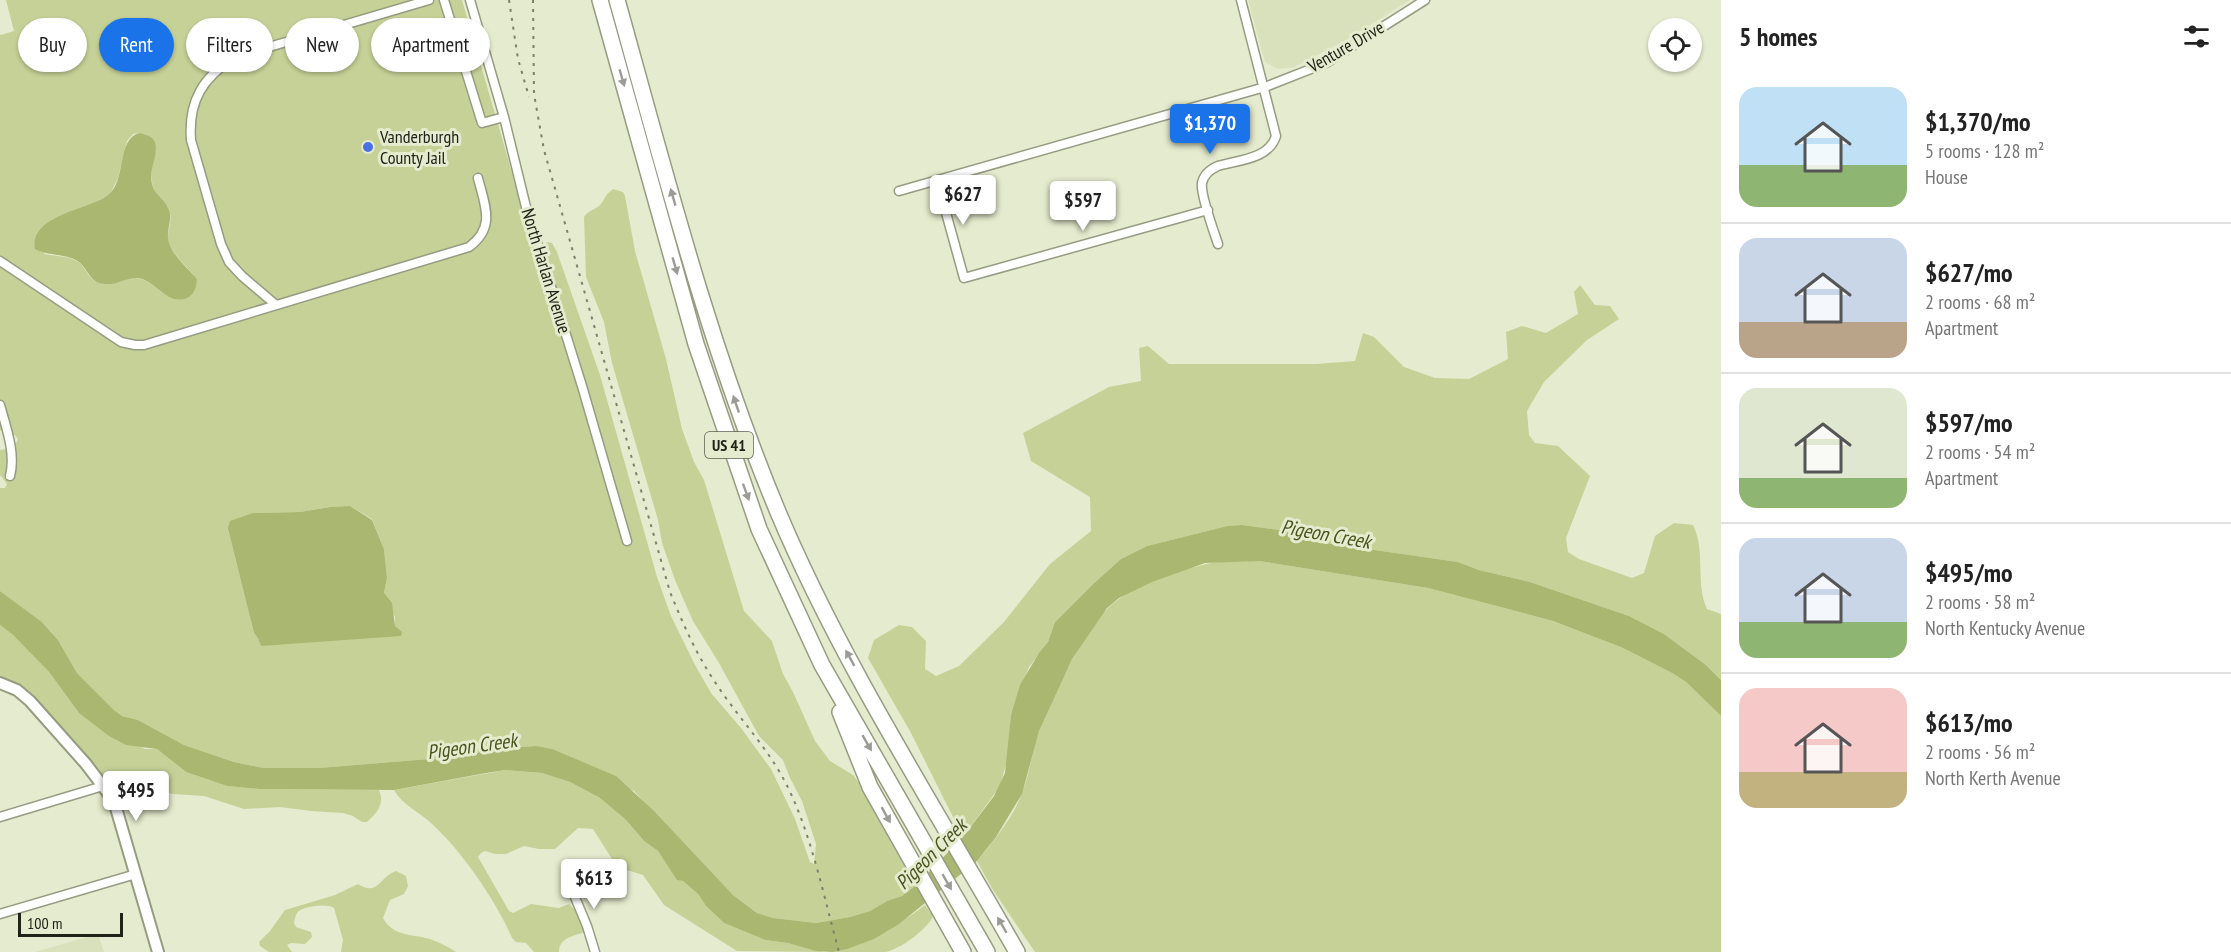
<!DOCTYPE html>
<meta charset="utf-8">
<style>
:root{--surface:#fff;--page:#f2f2f2;--text:#222;--muted:#767676;--line:#e0e0e0;--accent:#1a73e8}
body{margin:0;font-family:"PT Sans Narrow",sans-serif;background:var(--page);color:var(--text);height:100vh;display:flex;flex-direction:column;font-size:22px;white-space:nowrap}
*{box-sizing:border-box;margin:0}
p{font-size:20px;color:var(--muted)}
.icon{flex:none;width:33px;height:33px;fill:none;stroke:currentColor;stroke-width:2;stroke-linecap:round;stroke-linejoin:round}
.map{position:relative;flex:1;overflow:hidden}
.panel{display:flex;flex-direction:column;background:var(--surface);width:510px}
.panel>*{flex:none}
.top-card{position:absolute;left:18px;top:18px;width:570px;height:54px;display:flex;gap:12px}
.tools{position:absolute;left:1648px;top:18px;display:grid;gap:12px}
.tools a{display:grid;place-items:center;width:54px;height:54px;border-radius:50%;background:var(--surface);box-shadow:0 2px 4px #0004;font-size:30px}
.scale{position:absolute;left:18px;bottom:15px;width:105px;box-sizing:border-box;padding-left:6px;border:3px solid #212319;border-top:0;font-size:16px;line-height:21px;white-space:nowrap;color:#212319;-webkit-text-stroke:4px #e5ebce;paint-order:stroke}
.price{position:absolute;translate:-50% -51px;padding:0 14px;border-radius:6px;background:#fff;color:#222;font-size:20px;line-height:39px;filter:drop-shadow(0 2px 3px #0008)}
.price::after{content:'';position:absolute;left:50%;top:36px;width:18px;height:14px;margin-left:-9px;background:inherit;clip-path:polygon(0 0,100% 0,50% 100%)}
.price.current{background:var(--accent);color:#fff}
ul{padding:0;list-style:none}
li{display:flex;align-items:center;gap:18px;height:150px;padding:0 18px}
li+li{border-top:2px solid var(--line)}
li span{display:grid;place-items:center;flex:none;width:168px;height:120px;border-radius:18px;color:#555}
li>.icon{margin-inline-start:auto}
span .icon{width:72px;height:72px;fill:#fffc;stroke-width:1}
li b{font-size:26px}
h2{display:flex;justify-content:space-between;align-items:center;height:72px;padding:0 18px;font-size:26px}
.chip{padding:0 21px;border-radius:27px;background:var(--surface);box-shadow:0 2px 4px #0004;font-size:21px;line-height:54px}
.chip.current{background:var(--accent);color:#fff}
main{display:flex;flex:1;min-height:0}
.map>svg:first-child{display:block}
.built{fill:#d9e0bc}
.green{fill:#c6d197;fill-rule:evenodd}
.water{fill:#aab770}
.lines{fill:none;stroke-linecap:round;stroke-linejoin:round}
.street-casing{stroke:#969c81;stroke-width:11}
.secondary-casing{stroke:#969c81;stroke-width:14}
.highway-casing{stroke:#969c81;stroke-width:18}
.street{stroke:#fff;stroke-width:8}
.secondary{stroke:#fff;stroke-width:10}
.highway{stroke:#fff;stroke-width:15}
.rail{stroke:#7c806d;stroke-width:2;stroke-dasharray:3 6;stroke-linecap:butt}
.oneway{fill:#9b9c98}
.poi-dot{fill:#4a71e4;stroke:#e5ebce;stroke-width:2}
.labels{text-anchor:middle;stroke-width:6;stroke-linejoin:round;paint-order:stroke}
.shield{fill:#e5ebce;stroke:#5c5f4f;stroke-width:1.5}
.shield-label{font-size:16px;font-weight:bold;fill:#212319}
.street-label{font-size:18px;fill:#212319;stroke:#e5ebce}
.poi-label{font-size:18px;fill:#212319;stroke:#e5ebce;text-anchor:start}
.water-label{font-size:20px;font-style:italic;fill:#4a521e;stroke:#e5ebce}
</style>
<main>
<div class="map">
<svg width="1721" height="952" viewBox="0 0 1721 952">
<rect width="100%" height="100%" fill="#e5ebce"/>
<!-- built -->
<path class="built" d="M1248 0H1410L1346 40 1294 67 1278 69 1265 62Z
M98 934 104 952H35Z"/>
<!-- green -->
<path class="green" d="M6 0H462L533 245 543 246 547 242 552 243 557 252 600 375 657 577 671 616 695 665 711 693 741 728 771 769 795 819 810 862 814 864 816 844 802 801 790 778 783 760 759 736 719 663 693 621 675 580 662 543 658 520 612 363 604 322 586 277 584 217C588 210 595 210 600 205 605 199 604 196 613 189L623 192 625 196 635 251 666 359 682 429 694 462 704 480 744 611 772 641 783 674 793 692 815 741 830 761 853 775 859 783 915 886 902 896 887 901 870 911 850 917 816 923 773 918 757 913 733 895 705 867 634 791 536 746 507 748 441 758 319 768H264L234 762 184 745 138 720 122 716 114 710 77 673 58 640 42 622 0 591V488H5L7 484 0 475V450L14 448 18 439 15 435 0 430V34L1 35 14 31ZM140 133 156 150C151 164 148 181 157 195 162 202 168 204 170 213 172 221 168 229 168 237 169 252 188 267 197 279L167 296C158 290 147 278 135 278 123 278 112 286 99 283 89 280 87 270 80 263 72 256 54 256 44 254L94 203 110 194 118 178 127 141 133 134ZM350 506 372 519 384 549 387 578 384 593 395 617V627L261 646 258 637 254 633 234 546 253 513 300 512 330 507Z
M1580 285 1595 305 1610 306 1619 319 1587 340 1544 382 1527 411 1529 435 1535 443 1558 446 1590 476 1566 538 1568 552 1579 559 1632 578 1644 573 1655 536 1674 523 1693 525C1706 551 1695 583 1707 609L1721 614V680L1706 665 1664 634 1629 616 1530 582 1479 570 1458 562 1326 543 1288 531 1242 525 1227 526 1147 546 1121 559 1092 585 1055 622 1048 642 1029 667 1011 715 1008 757 1000 786 963 837 911 733 868 658 874 640 899 625 912 627 926 641 925 669 936 676 959 666 1004 622 1050 564 1091 531 1090 497 1031 461 1023 433 1109 387 1141 381 1139 348 1148 346 1169 364H1316L1355 361 1363 333 1374 337 1404 367 1435 378 1469 379 1508 359 1506 332 1522 326 1546 333 1578 314 1574 292Z
M1230 560 1259 561 1428 588 1553 621 1623 648 1672 673 1686 682 1721 716V952H1035L993 890 977 861C993 842 1014 816 1022 793 1030 773 1032 751 1039 731 1052 696 1081 634 1108 608 1133 583 1195 564 1230 560Z
M0 625 13 635 49 672 79 713 145 749H157L186 772 227 786 260 789 379 790C385 804 377 813 367 822H362L353 816 343 813 311 811 280 807 244 809 204 796 173 794 127 784 117 788 108 783 24 688 15 683 0 679Z
M506 770 542 773 570 782 600 798 626 820 644 841 658 851 677 879 683 881 698 894 706 906 724 923 765 940 788 943 825 952 737 951 664 905 643 875 624 869 612 859 593 829 578 828 555 849H539L524 846 506 854H495L485 851 481 853 478 857 509 911 513 913 531 904 559 908 569 904 579 914 585 932C573 936 559 938 559 952H534L526 943 516 942 512 938C497 902 461 850 432 824 420 812 402 805 394 790Z
M396 871 406 876 408 886 404 894 390 900 383 918C393 937 413 934 430 939 438 942 449 947 456 952H341L343 940 334 908C327 903 302 906 297 913 295 916 295 919 294 923L296 927 311 932 312 937 305 944 291 943 287 945 292 952H269L260 946 259 942 270 931 285 910 335 895 358 884C378 897 379 877 396 871Z
M925 905 933 916C928 929 899 950 885 952 869 952 850 952 833 952 868 944 897 926 925 905Z"/>
<!-- water -->
<path class="water" d="M140 133C146 135 152 136 155 142 159 155 148 170 152 184 154 194 163 198 167 206 174 217 167 226 168 237 169 253 188 268 197 279 196 287 195 294 187 298 167 306 155 280 138 278 127 277 117 285 106 284 90 284 89 270 79 262 69 254 48 256 35 249 29 215 89 210 108 195 127 181 116 138 140 133Z
M350 506 372 520 384 549 387 578 384 593 392 603 395 626 402 632 401 636 261 646 258 638 254 633 228 528 230 521 253 513 300 512 330 507Z
M1242 525 1288 531 1326 543 1458 562 1479 570 1530 582 1629 616 1664 634 1706 665 1721 680V716L1686 682 1672 673 1623 648 1553 621 1428 588 1259 561 1205 563 1152 582 1119 598 1107 608 1072 659 1039 731 1022 794 996 837 977 861 899 924 874 939 847 949 833 952 816 951 788 943 765 940 724 923 706 906 698 894 683 881 677 880 658 851 644 841 626 820 600 798 570 782 542 773 506 770 486 773 394 790 260 789 227 786 186 772 157 749 126 745 109 736 79 713 49 672 13 635 0 625V591L42 622 58 640 77 673 114 710 122 716 138 720 184 745 234 762 264 768H319L441 758 507 748 536 746 552 749 616 776 653 810 733 895 757 913 773 918 816 923 850 917 870 911 887 901 902 896 915 886 963 837 994 796 1005 773 1011 715 1020 685 1039 653 1048 642 1055 622 1092 585 1121 559 1147 546 1227 526Z"/>
<g class="lines">
<defs>
<path id="street" d="M444 0 482 123 504 117
M470 0 504 117 526 207 582 386 627 541
M937 180 964 278 1208 210
M899 191 1265 87 1326 63 1425 0
M1218 244C1214 232 1200 194 1202 183 1204 174 1211 169 1218 166 1239 160 1269 159 1276 136L1241 0
M0 261 121 342 135 345H144L469 247C496 227 485 206 478 178
M276 305 242 276 229 262 221 244 191 140C188 101 203 77 235 57L429 0
M0 405C6 427 16 454 10 476
M0 817 103 786
M567 878 587 926 595 952
M0 914 136 874"/>
<path id="secondary" d="M0 683 17 690 30 701 86 764 114 801 158 952"/>
<path id="highway" d="M600 0 696 344 759 529 822 665 987 952
M617 0C665 172 709 347 778 512 842 664 936 809 1017 952
M840 712 870 787 963 952"/>
</defs>
<!-- street casing -->
<use href="#street" class="street-casing"/>
<!-- secondary casing -->
<use href="#secondary" class="secondary-casing"/>
<!-- highway casing -->
<use href="#highway" class="highway-casing"/>
<!-- street -->
<use href="#street" class="street"/>
<!-- secondary -->
<use href="#secondary" class="secondary"/>
<!-- highway -->
<use href="#highway" class="highway"/>
<!-- rail -->
<path class="rail" d="M509 0 518 59 529 97
M533 0 534 94 544 150 670 592C683 624 697 656 717 685 738 717 765 745 783 778 810 827 824 898 839 952"/>
</g>
<!-- one-way arrows -->
<defs><path id="oneway-solid" d="M-6-.8H1V-3.2L6.5 0L1 3.2V.8H-6Z" transform="scale(1.5)"/></defs>
<g class="oneway">
<use href="#oneway-solid" transform="translate(622 78) rotate(74)"/>
<use href="#oneway-solid" transform="translate(673 197) rotate(-106)"/>
<use href="#oneway-solid" transform="translate(675 266) rotate(74)"/>
<use href="#oneway-solid" transform="translate(736 404) rotate(-109)"/>
<use href="#oneway-solid" transform="translate(746 492) rotate(70)"/>
<use href="#oneway-solid" transform="translate(850 658) rotate(-119)"/>
<use href="#oneway-solid" transform="translate(867 743) rotate(60)"/>
<use href="#oneway-solid" transform="translate(886 815) rotate(61)"/>
<use href="#oneway-solid" transform="translate(947 882) rotate(60)"/>
<use href="#oneway-solid" transform="translate(1002 925) rotate(-120)"/>
</g>
<!-- markers -->
<circle class="poi-dot" cx="368" cy="147" r="6"/>
<g class="labels">
<!-- shield labels -->
<rect class="shield" x="705" y="432" width="48" height="26" rx="4.5"/>
<g class="shield-label">
<text x="729" y="451">US 41</text>
</g>
<!-- street labels -->
<g class="street-label">
<text transform="translate(1346 47) rotate(-30)" y="6">Venture Drive</text>
<text transform="translate(546 271) rotate(73)" y="6">North Harlan Avenue</text>
</g>
<!-- poi labels -->
<g class="poi-label">
<text x="380" y="143">Vanderburgh<tspan x="380" dy="21">County Jail</tspan></text>
</g>
<!-- water labels -->
<g class="water-label">
<text transform="translate(1326 534) rotate(10)" y="7">Pigeon Creek</text>
<text transform="translate(472 746) rotate(-8)" y="7">Pigeon Creek</text>
<text transform="translate(931 854) rotate(-45)" y="7">Pigeon Creek</text>
</g>
</g>
</svg>
<div class="tools">
<a><svg class="icon" aria-label="locate" viewBox="0 0 24 24"><circle cx="12" cy="12" r="6"/><path d="M12 2v4M12 18v4M2 12h4M18 12h4"/></svg></a>
</div>
<div class="scale">100 m</div>
<b class="price current" style="left:1210px;top:155px">$1,370</b>
<b class="price" style="left:963px;top:226px">$627</b>
<b class="price" style="left:1083px;top:232px">$597</b>
<b class="price" style="left:136px;top:822px">$495</b>
<b class="price" style="left:594px;top:910px">$613</b>
<div class="top-card">
<a class="chip">Buy</a>
<a class="chip current">Rent</a>
<a class="chip">Filters</a>
<a class="chip">New</a>
<a class="chip">Apartment</a>
</div>
</div>
<section class="panel">
<h2>5 homes<svg class="icon" aria-label="filters" viewBox="0 0 24 24"><path d="M4 7h16M4 17h16"/><circle cx="9" cy="7" r="2"/><circle cx="15" cy="17" r="2"/></svg></h2>
<ul>
<li><span style="background:linear-gradient(#bfe0f5 65%,#8fb573 0)"><svg class="icon" aria-label="home" viewBox="0 0 24 24"><path d="M3 11l9-7 9 7M6 9v11h12V9"/></svg></span><div><b>$1,370/mo</b><p>5 rooms · 128 m²</p><p>House</p></div></li>
<li><span style="background:linear-gradient(#c9d6e8 70%,#b9a48a 0)"><svg class="icon" aria-label="home" viewBox="0 0 24 24"><path d="M3 11l9-7 9 7M6 9v11h12V9"/></svg></span><div><b>$627/mo</b><p>2 rooms · 68 m²</p><p>Apartment</p></div></li>
<li><span style="background:linear-gradient(#dfe7d0 75%,#8fb573 0)"><svg class="icon" aria-label="home" viewBox="0 0 24 24"><path d="M3 11l9-7 9 7M6 9v11h12V9"/></svg></span><div><b>$597/mo</b><p>2 rooms · 54 m²</p><p>Apartment</p></div></li>
<li><span style="background:linear-gradient(#c9d6e8 70%,#8fb573 0)"><svg class="icon" aria-label="home" viewBox="0 0 24 24"><path d="M3 11l9-7 9 7M6 9v11h12V9"/></svg></span><div><b>$495/mo</b><p>2 rooms · 58 m²</p><p>North Kentucky Avenue</p></div></li>
<li><span style="background:linear-gradient(#f6c9c9 70%,#c2b280 0)"><svg class="icon" aria-label="home" viewBox="0 0 24 24"><path d="M3 11l9-7 9 7M6 9v11h12V9"/></svg></span><div><b>$613/mo</b><p>2 rooms · 56 m²</p><p>North Kerth Avenue</p></div></li>
</ul>
</section>
</main>
